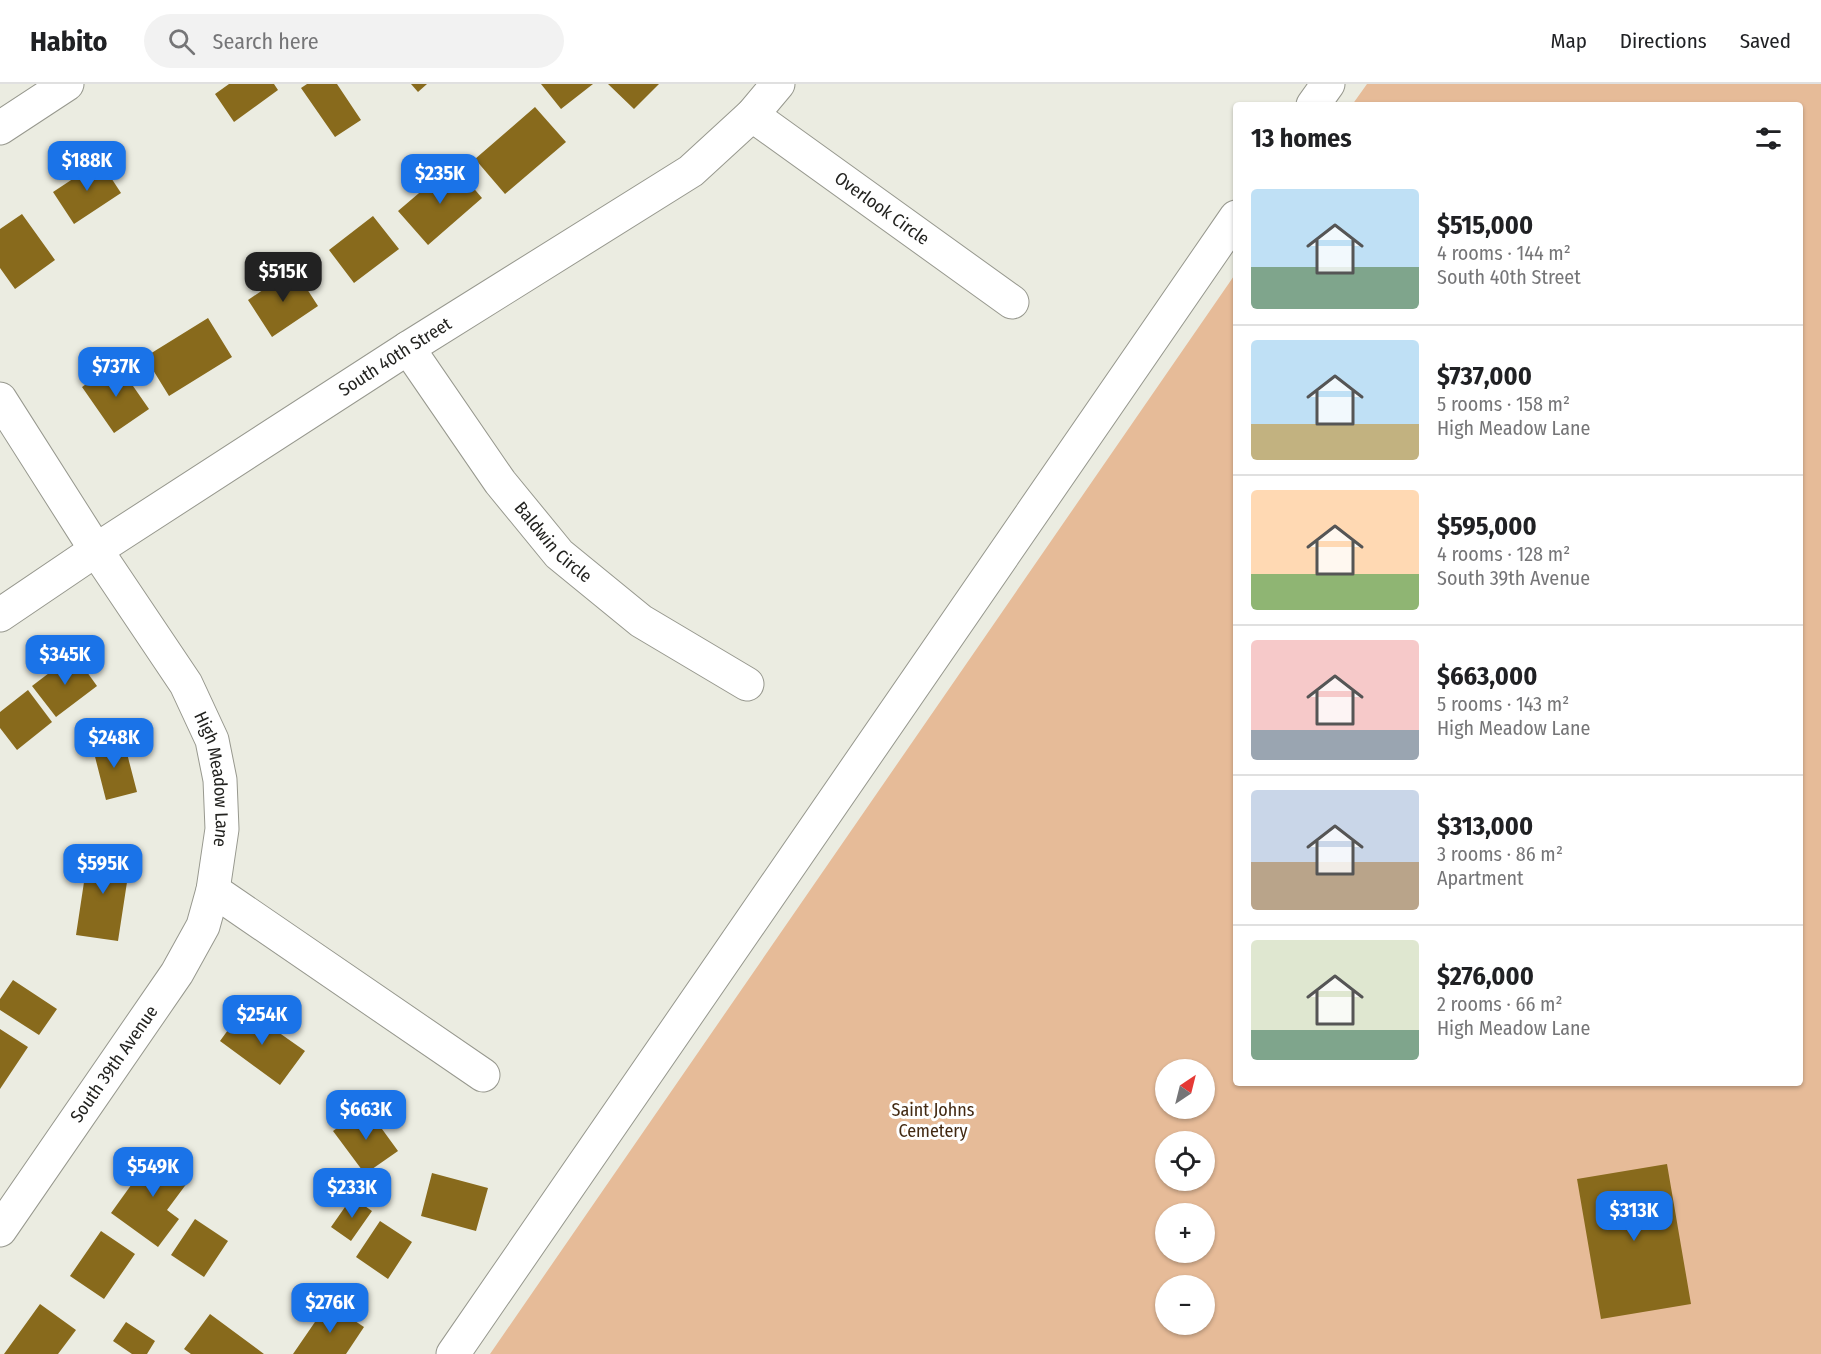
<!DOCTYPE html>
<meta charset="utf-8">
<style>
:root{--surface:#fff;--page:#f2f2f2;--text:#202124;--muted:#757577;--line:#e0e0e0;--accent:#1a73e8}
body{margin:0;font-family:"Fira Sans Condensed",sans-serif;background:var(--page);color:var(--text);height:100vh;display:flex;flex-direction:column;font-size:22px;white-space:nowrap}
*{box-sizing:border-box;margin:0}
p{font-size:20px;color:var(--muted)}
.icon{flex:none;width:33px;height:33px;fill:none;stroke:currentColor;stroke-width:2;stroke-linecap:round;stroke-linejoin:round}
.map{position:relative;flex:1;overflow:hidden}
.drawer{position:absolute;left:1233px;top:18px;width:570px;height:984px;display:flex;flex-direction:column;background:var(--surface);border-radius:6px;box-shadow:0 2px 4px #0004}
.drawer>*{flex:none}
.needle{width:39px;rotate:35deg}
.controls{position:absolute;left:1155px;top:975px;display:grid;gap:12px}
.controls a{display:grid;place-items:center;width:60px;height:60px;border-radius:50%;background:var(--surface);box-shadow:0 2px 4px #0004;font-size:30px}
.price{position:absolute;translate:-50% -51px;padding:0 14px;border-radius:12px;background:var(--accent);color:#fff;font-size:20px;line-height:39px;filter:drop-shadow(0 2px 3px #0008)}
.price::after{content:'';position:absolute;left:50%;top:36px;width:18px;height:14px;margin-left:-9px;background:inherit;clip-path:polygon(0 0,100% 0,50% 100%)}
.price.on{background:#222;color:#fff}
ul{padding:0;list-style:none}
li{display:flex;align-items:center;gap:18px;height:150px;padding:0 18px}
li+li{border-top:2px solid var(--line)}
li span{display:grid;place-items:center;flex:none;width:168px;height:120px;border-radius:6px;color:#555}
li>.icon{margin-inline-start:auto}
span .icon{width:72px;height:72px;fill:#fffc;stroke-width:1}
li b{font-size:26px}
h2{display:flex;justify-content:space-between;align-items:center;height:72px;padding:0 18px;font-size:26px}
header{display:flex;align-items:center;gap:36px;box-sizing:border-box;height:84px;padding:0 30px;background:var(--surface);border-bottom:2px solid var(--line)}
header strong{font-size:28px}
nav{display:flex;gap:33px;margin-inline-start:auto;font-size:21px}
.search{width:420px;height:54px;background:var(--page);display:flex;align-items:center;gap:15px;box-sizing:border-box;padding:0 21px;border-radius:33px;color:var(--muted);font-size:22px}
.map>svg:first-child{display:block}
.green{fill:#e6bb98;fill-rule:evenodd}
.building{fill:#886a1c}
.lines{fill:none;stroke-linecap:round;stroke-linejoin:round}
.minor-casing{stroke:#97988e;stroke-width:35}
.minor{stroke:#fff;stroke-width:33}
.labels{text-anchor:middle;stroke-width:6;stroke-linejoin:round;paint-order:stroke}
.street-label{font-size:18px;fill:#232320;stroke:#fff}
.park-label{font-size:18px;fill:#432a13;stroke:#fff}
</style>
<header>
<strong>Habito</strong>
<div class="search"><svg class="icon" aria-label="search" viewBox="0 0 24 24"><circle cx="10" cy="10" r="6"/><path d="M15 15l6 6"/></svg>Search here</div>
<nav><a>Map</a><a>Directions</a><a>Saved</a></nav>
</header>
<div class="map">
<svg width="1821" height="1270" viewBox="0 0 1821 1270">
<rect width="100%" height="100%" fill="#ebece1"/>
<!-- green -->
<path class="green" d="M1367 0H1821V1270H490L1236 189V999H1800V21H1352ZM1166 986H1204V1024H1166ZM1166 1058H1204V1096H1166ZM1166 1130H1204V1168H1166ZM1166 1202H1204V1240H1166Z"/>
<!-- building -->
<path class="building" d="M229 0H274L278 6 234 38 215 10Z
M307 0H337L361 36 335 53 301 4Z
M411 0H427L418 8Z
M541 0H593L561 25Z
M608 0H659L634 25Z
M535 23 566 58 505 110 475 75Z
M100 77 121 109 74 140 53 108Z
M453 80 482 114 428 161 398 127Z
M22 130 55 176 15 205 0 184V145Z
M373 132 399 165 354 199 329 166Z
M294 185 318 222 272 253 248 216Z
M208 234 232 273 169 312 145 273Z
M117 279 149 325 114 349 82 303Z
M74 570 97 602 56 633 32 602Z
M28 606 52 638 17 666 0 644V628Z
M123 654 137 708 106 716 92 661Z
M89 765 131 772 118 857 76 851Z
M13 896 57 925 39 951 0 926V915Z
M244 924 305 967 280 1001 220 957Z
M0 945 28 963 0 1005Z
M366 1023 398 1067 365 1090 333 1047Z
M157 1065 193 1091 167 1126 179 1135 158 1163 111 1129Z
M1667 1080 1691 1220 1601 1235 1577 1095Z
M432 1089 488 1104 476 1147 421 1132Z
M352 1113 372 1127 351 1157 331 1143Z
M195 1135 228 1157 204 1193 171 1171Z
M380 1137 412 1158 388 1195 356 1173Z
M101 1147 135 1170 104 1215 70 1192Z
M328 1219 364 1243 346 1270H293Z
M40 1220 76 1246 58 1270H4Z
M210 1230 264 1270H191L184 1265Z
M126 1238 155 1257 147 1270H132L113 1257Z"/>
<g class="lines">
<defs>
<g id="minor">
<path d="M1313 21 1328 0"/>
<path id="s1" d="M752 31 1012 218"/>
<path d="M0 44 67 0"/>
<path id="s2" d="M408 264 500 398 559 470 641 537 747 600"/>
<path id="s3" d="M0 315 96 466 186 600 212 656 220 696 222 745 213 806 203 842 177 889 0 1146"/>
<path id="s4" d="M0 531 96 466 408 264 691 87 752 31 778 0"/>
<path d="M213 806 483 991"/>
<path d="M453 1270 1236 133"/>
</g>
</defs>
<!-- minor casing -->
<use href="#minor" class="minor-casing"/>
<!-- minor -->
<use href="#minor" class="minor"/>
</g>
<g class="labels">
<!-- street labels -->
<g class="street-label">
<text dy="6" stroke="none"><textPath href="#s1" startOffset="160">Overlook Circle</textPath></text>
<text dy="6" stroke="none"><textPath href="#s4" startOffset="472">South 40th Street</textPath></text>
<text dy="6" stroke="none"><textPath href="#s2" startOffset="243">Baldwin Circle</textPath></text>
<text dy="6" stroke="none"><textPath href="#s3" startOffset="441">High Meadow Lane</textPath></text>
<text transform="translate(114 980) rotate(-55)" y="6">South 39th Avenue</text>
</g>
<!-- park labels -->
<g class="park-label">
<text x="933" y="1032">Saint Johns<tspan x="933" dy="21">Cemetery</tspan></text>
</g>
</g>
</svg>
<div class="controls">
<a><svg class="needle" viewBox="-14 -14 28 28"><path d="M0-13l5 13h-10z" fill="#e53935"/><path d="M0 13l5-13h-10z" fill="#757577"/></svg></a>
<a><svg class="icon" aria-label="locate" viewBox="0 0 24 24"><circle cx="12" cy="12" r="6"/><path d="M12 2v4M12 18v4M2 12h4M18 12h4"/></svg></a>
<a>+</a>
<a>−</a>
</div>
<b class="price" style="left:87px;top:108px">$188K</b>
<b class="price" style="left:440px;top:121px">$235K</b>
<b class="price on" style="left:283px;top:219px">$515K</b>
<b class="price" style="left:116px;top:314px">$737K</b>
<b class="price" style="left:65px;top:602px">$345K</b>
<b class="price" style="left:114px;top:685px">$248K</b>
<b class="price" style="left:103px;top:811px">$595K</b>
<b class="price" style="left:262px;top:962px">$254K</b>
<b class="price" style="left:366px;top:1057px">$663K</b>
<b class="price" style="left:153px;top:1114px">$549K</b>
<b class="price" style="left:352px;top:1135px">$233K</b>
<b class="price" style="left:1634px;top:1158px">$313K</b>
<b class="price" style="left:330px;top:1250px">$276K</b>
<section class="drawer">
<h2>13 homes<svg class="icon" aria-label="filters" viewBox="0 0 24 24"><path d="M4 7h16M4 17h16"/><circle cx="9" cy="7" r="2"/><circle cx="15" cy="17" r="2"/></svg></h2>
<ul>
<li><span style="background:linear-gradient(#bfe0f5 65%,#7fa58c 0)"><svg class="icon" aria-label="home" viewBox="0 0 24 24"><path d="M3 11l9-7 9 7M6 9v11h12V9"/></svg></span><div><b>$515,000</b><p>4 rooms · 144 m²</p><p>South 40th Street</p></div></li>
<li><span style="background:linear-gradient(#bfe0f5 70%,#c2b280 0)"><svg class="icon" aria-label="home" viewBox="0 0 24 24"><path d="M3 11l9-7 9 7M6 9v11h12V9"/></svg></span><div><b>$737,000</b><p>5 rooms · 158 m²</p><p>High Meadow Lane</p></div></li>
<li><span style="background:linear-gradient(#ffd9b3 70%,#8fb573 0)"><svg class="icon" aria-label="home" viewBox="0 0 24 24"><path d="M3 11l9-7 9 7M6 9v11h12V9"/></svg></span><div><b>$595,000</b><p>4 rooms · 128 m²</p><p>South 39th Avenue</p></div></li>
<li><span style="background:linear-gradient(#f6c9c9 75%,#9aa5b1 0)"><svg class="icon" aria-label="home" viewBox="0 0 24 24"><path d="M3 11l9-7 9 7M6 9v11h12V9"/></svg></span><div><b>$663,000</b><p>5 rooms · 143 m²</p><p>High Meadow Lane</p></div></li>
<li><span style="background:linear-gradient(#c9d6e8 60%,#b9a48a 0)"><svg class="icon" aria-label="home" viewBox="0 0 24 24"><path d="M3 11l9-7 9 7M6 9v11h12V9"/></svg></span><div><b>$313,000</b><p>3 rooms · 86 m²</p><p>Apartment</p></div></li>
<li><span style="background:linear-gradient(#dfe7d0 75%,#7fa58c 0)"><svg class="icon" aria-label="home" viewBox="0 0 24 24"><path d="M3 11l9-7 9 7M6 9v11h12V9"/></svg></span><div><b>$276,000</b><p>2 rooms · 66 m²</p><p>High Meadow Lane</p></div></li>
</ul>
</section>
</div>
